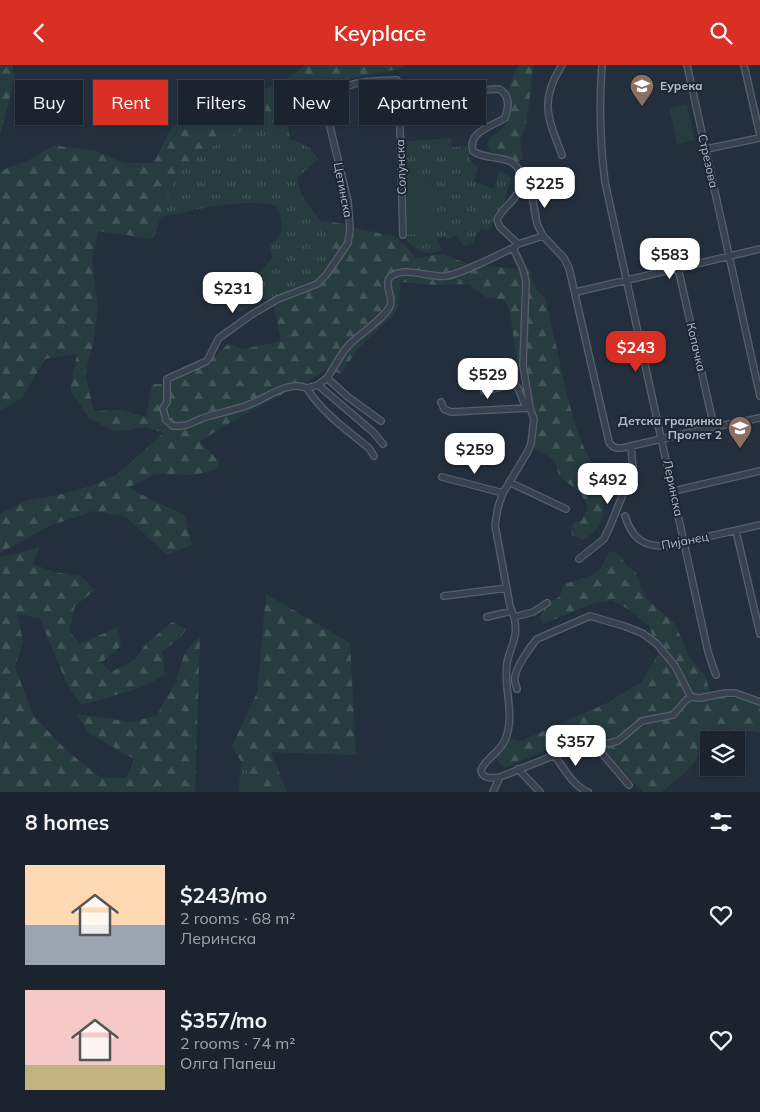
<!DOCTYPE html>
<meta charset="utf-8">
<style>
:root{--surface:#1b232e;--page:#242b36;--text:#f1f3f6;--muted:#a0a4aa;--line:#39404a;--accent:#d93025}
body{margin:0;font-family:Mulish,sans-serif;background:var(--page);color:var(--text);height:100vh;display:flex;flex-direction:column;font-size:19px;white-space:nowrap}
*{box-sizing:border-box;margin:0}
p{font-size:16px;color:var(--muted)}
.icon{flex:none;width:28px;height:28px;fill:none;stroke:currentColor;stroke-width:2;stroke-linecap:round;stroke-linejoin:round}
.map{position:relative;height:727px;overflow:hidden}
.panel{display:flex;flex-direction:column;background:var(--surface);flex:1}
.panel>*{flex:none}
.guide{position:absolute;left:15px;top:15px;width:500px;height:45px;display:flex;gap:10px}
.buttons{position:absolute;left:700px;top:666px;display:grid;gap:10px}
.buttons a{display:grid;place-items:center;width:45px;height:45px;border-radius:0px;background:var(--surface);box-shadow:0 1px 4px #0004,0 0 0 1px var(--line);font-size:25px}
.price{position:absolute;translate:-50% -42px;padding:0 11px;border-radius:10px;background:#fff;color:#222;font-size:16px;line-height:32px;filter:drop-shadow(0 1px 2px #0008)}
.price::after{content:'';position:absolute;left:50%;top:30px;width:15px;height:11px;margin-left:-8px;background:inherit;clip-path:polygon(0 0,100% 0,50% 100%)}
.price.active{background:var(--accent);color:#fff}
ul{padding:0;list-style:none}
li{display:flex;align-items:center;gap:15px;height:125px;padding:0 25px}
li span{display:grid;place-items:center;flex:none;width:140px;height:100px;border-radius:0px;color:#555}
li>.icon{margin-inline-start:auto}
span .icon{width:60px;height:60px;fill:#fffc;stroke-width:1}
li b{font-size:21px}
h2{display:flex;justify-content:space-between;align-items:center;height:60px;padding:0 25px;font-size:21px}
.chip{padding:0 18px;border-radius:0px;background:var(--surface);box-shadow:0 1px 4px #0004,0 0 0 1px var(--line);font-size:18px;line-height:45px}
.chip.active{background:var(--accent);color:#fff}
header{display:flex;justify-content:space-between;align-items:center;height:65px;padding:0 25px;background:var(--accent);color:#fff;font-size:22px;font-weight:600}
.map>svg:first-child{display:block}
.grass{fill:url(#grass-tufts)}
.forest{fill:url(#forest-firs)}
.garden{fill:#263c3f}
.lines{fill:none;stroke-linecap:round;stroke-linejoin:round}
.minor-casing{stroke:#565f6c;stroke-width:8}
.minor{stroke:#38414e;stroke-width:5.5}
.labels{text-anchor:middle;stroke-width:4;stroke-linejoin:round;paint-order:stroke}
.poi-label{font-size:12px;font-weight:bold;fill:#b4bcc9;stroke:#1d2633;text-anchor:start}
.street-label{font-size:12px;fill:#b4bcc9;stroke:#1d2633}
</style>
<header><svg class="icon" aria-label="back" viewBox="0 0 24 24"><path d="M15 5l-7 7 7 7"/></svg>Keyplace<svg class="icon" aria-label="search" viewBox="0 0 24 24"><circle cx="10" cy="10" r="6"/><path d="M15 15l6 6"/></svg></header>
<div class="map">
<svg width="760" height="727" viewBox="0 0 760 727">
<defs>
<pattern id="grass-tufts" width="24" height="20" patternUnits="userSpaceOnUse" patternTransform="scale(1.25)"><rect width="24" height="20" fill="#263c3f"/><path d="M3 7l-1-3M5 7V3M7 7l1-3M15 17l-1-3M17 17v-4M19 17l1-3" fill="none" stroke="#435659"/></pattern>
<pattern id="forest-firs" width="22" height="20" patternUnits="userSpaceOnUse" patternTransform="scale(1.25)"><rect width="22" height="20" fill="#263c3f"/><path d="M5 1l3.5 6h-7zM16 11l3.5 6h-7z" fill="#435659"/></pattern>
</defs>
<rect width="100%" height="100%" fill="#242f3e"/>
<!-- grass -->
<path class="grass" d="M278 45 279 57 288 58 290 74C303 79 312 82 318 94L297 113 301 130 321 156 326 167 334 207 319 221 272 235 265 234 239 247 229 229 245 224 272 193 269 179C287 171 283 155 276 141 242 132 195 145 161 152L178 106 197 90Z
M451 73 452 82 468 81 470 95 478 103 474 116 494 124 499 106 510 111 511 114 506 128 505 139 493 155 491 163 487 165 481 163 472 179 463 181 457 170 448 174 444 171 437 176 442 185C425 192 414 185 404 172L433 114 402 116 400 77Z
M242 696 263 727H238Z"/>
<!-- forest -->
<path class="forest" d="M0 0H12L15 14 0 70Z
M305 0H405L399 4 350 14 308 30 278 45 197 90 178 106 153 174 98 166 92 197 98 242 93 279 85 310 94 346 121 345 146 352 152 319H166L173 310 216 290 228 279 244 284 281 276 272 235 319 221 334 207 326 167 321 156 339 158 363 165 395 171 406 181 415 193 443 189 468 199 528 205 537 226 545 232C555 274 563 317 575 359 582 384 601 411 603 437 605 456 598 466 583 475L572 470 571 465 573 458 582 455 588 442C582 427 571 420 558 411 559 394 548 391 534 384L533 379 539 358 516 289 509 243 504 235 486 232 469 219 437 220 400 217 398 242 390 253 359 282 341 309 328 304C286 330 240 348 200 377L219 396 218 404 195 410 155 409 129 422 151 435 184 449 192 480 167 490 126 452 94 446 49 461 0 488V449L25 436 62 429 94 420 118 409 163 368 147 362 115 367 89 353 70 325 77 289 45 294 22 333 0 346V106L29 95 54 80 95 86 124 98H154L168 69 197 32 219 42C249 31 281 21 305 0Z
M518 0H533C531 17 529 61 520 75L523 94 515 98 504 90 490 86 487 80 489 73C516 58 506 50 509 26 510 18 515 8 518 0Z
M39 483 33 499 54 507 81 511 95 525 75 541 69 566 80 579 118 562 121 581 101 598 111 607 133 596 146 579 172 557 186 564 181 572 162 586 165 610 140 623 81 640 67 619 40 554 17 548 23 577 15 602 33 650 66 685 101 713 127 712 134 694 90 669 76 649 132 657 157 650 175 618 185 587 200 572 195 727H0V492Z
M610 487H615L620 491 626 500 636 508 645 532 675 559 688 589 706 613 710 628C727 634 744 633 760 639V668L743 665 727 668 709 675V678L689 704 662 727H643L589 671 553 682 504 703 495 691 506 672 521 676 607 638 641 617 658 590 649 561 633 547 612 535 594 538 543 559 539 553 549 538 559 532 564 519C575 515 590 513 599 505 604 500 605 492 610 487Z
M266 529 350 578 356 690 271 687 287 727H259L232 681 257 628Z"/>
<!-- garden -->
<path class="garden" d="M687 39 695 75 677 79 669 43Z
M433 114 436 167 403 170 402 116Z"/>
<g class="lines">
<defs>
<path id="minor" d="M602 0C599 40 600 78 605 117L708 587 716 610
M687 0 760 331
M744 0 760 70
M706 84 760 73
M562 90C548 53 539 36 562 0
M532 130 537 159 543 171
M403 170 399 30 499 24C510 30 509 42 505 53 493 61 467 67 473 86 487 97 513 87 520 108 522 115 521 121 518 127 513 138 501 144 497 155L500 162 518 179
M513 183 523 204 526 217 523 300 530 343 534 354 531 379 527 388 503 428 498 442 495 460 510 541 514 552 533 547 547 538
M678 203 714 362
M576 227 760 184
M327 313C334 303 340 290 348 281 358 270 384 254 390 241 394 231 381 216 393 210 406 202 431 213 446 211 462 209 497 190 513 183L518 179 543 171 564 193 569 203 609 377C614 386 622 383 631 381L714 362 760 353
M318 320 327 313 348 332 381 356
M307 323 318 320 373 367 383 379
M484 326 514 319 518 323 526 343
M441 337 444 344 451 347 530 343
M374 391 369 383C349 367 320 346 307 323 288 316 271 330 253 338 239 344 224 347 209 351 193 355 192 362 173 361L166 355 163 343 167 337V314L207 296 219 273 251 250 278 234 317 219 326 210 348 178 350 164 348 136 324 37C345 15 368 16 397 15L399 19V30
M442 412 503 428
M509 417 566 444
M674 426 760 406
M625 451C632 473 643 482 666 481L760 460
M736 466 760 569
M579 494 604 474 611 459 633 404 631 381
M444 531 507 523
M487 552 512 546
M517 624C516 620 514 616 515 612 516 602 530 582 537 574L590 551 624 561 642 568 657 579 675 601 691 632
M594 679 629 720
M554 690C564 703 573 721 588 727
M518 704 540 727
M500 712C492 713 483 715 481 705 486 693 500 687 505 675 516 650 503 623 507 598 511 579 519 572 514 552
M493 727 500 712 573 683 584 680 610 678 618 676 642 656 673 650 686 635 691 632 700 633 725 628H735L760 637"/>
</defs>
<!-- minor casing -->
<use href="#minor" class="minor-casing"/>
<!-- minor -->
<use href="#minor" class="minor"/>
</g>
<!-- icons -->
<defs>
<symbol id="school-pin" viewBox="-11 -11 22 30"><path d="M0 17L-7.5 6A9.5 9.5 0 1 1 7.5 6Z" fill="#8d6e63" stroke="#1d2633"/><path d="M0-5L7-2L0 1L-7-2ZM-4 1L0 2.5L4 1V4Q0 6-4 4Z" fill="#fff"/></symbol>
</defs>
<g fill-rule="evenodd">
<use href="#school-pin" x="628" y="7" width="28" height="38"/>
<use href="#school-pin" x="726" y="349" width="28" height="38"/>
</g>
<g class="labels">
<!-- poi labels -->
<g class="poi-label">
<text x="660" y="25">Еурека</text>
<text x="722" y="360" text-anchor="end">Детска градинка<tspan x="722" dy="14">Пролет 2</tspan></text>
</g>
<!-- street labels -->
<g class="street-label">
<text transform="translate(708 96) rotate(77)" y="4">Стрезова</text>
<text transform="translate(401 102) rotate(-92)" y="4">Солунска</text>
<text transform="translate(343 125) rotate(79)" y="4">Цетинска</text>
<text transform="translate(696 282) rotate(77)" y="4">Копачка</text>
<text transform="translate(673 423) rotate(78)" y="4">Леринска</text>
<text transform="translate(685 476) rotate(-11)" y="4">Пијанец</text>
</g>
</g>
</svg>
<div class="buttons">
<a><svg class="icon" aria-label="layers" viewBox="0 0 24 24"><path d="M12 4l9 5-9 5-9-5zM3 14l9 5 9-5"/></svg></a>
</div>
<b class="price" style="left:545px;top:144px">$225</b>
<b class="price" style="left:670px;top:215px">$583</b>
<b class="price" style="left:233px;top:249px">$231</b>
<b class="price active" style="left:636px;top:308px">$243</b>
<b class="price" style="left:488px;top:335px">$529</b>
<b class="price" style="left:475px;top:410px">$259</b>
<b class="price" style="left:608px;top:440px">$492</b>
<b class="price" style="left:576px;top:702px">$357</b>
<div class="guide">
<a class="chip">Buy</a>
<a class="chip active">Rent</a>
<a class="chip">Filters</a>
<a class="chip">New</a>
<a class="chip">Apartment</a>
</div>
</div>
<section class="panel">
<h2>8 homes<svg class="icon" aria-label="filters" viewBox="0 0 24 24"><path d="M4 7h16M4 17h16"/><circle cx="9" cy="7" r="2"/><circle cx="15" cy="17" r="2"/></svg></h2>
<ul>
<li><span style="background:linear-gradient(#ffd9b3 60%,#9aa5b1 0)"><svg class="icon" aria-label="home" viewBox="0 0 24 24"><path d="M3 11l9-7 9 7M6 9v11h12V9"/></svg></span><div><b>$243/mo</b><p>2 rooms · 68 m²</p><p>Леринска</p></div><svg class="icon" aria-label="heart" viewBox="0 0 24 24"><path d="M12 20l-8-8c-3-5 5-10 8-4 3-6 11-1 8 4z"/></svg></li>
<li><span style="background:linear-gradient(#f6c9c9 75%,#c2b280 0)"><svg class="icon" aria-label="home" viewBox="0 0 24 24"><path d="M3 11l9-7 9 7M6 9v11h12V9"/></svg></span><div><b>$357/mo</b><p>2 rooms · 74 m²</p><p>Олга Папеш</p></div><svg class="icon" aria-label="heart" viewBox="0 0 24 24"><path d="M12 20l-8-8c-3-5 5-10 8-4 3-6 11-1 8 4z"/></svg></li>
</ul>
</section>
